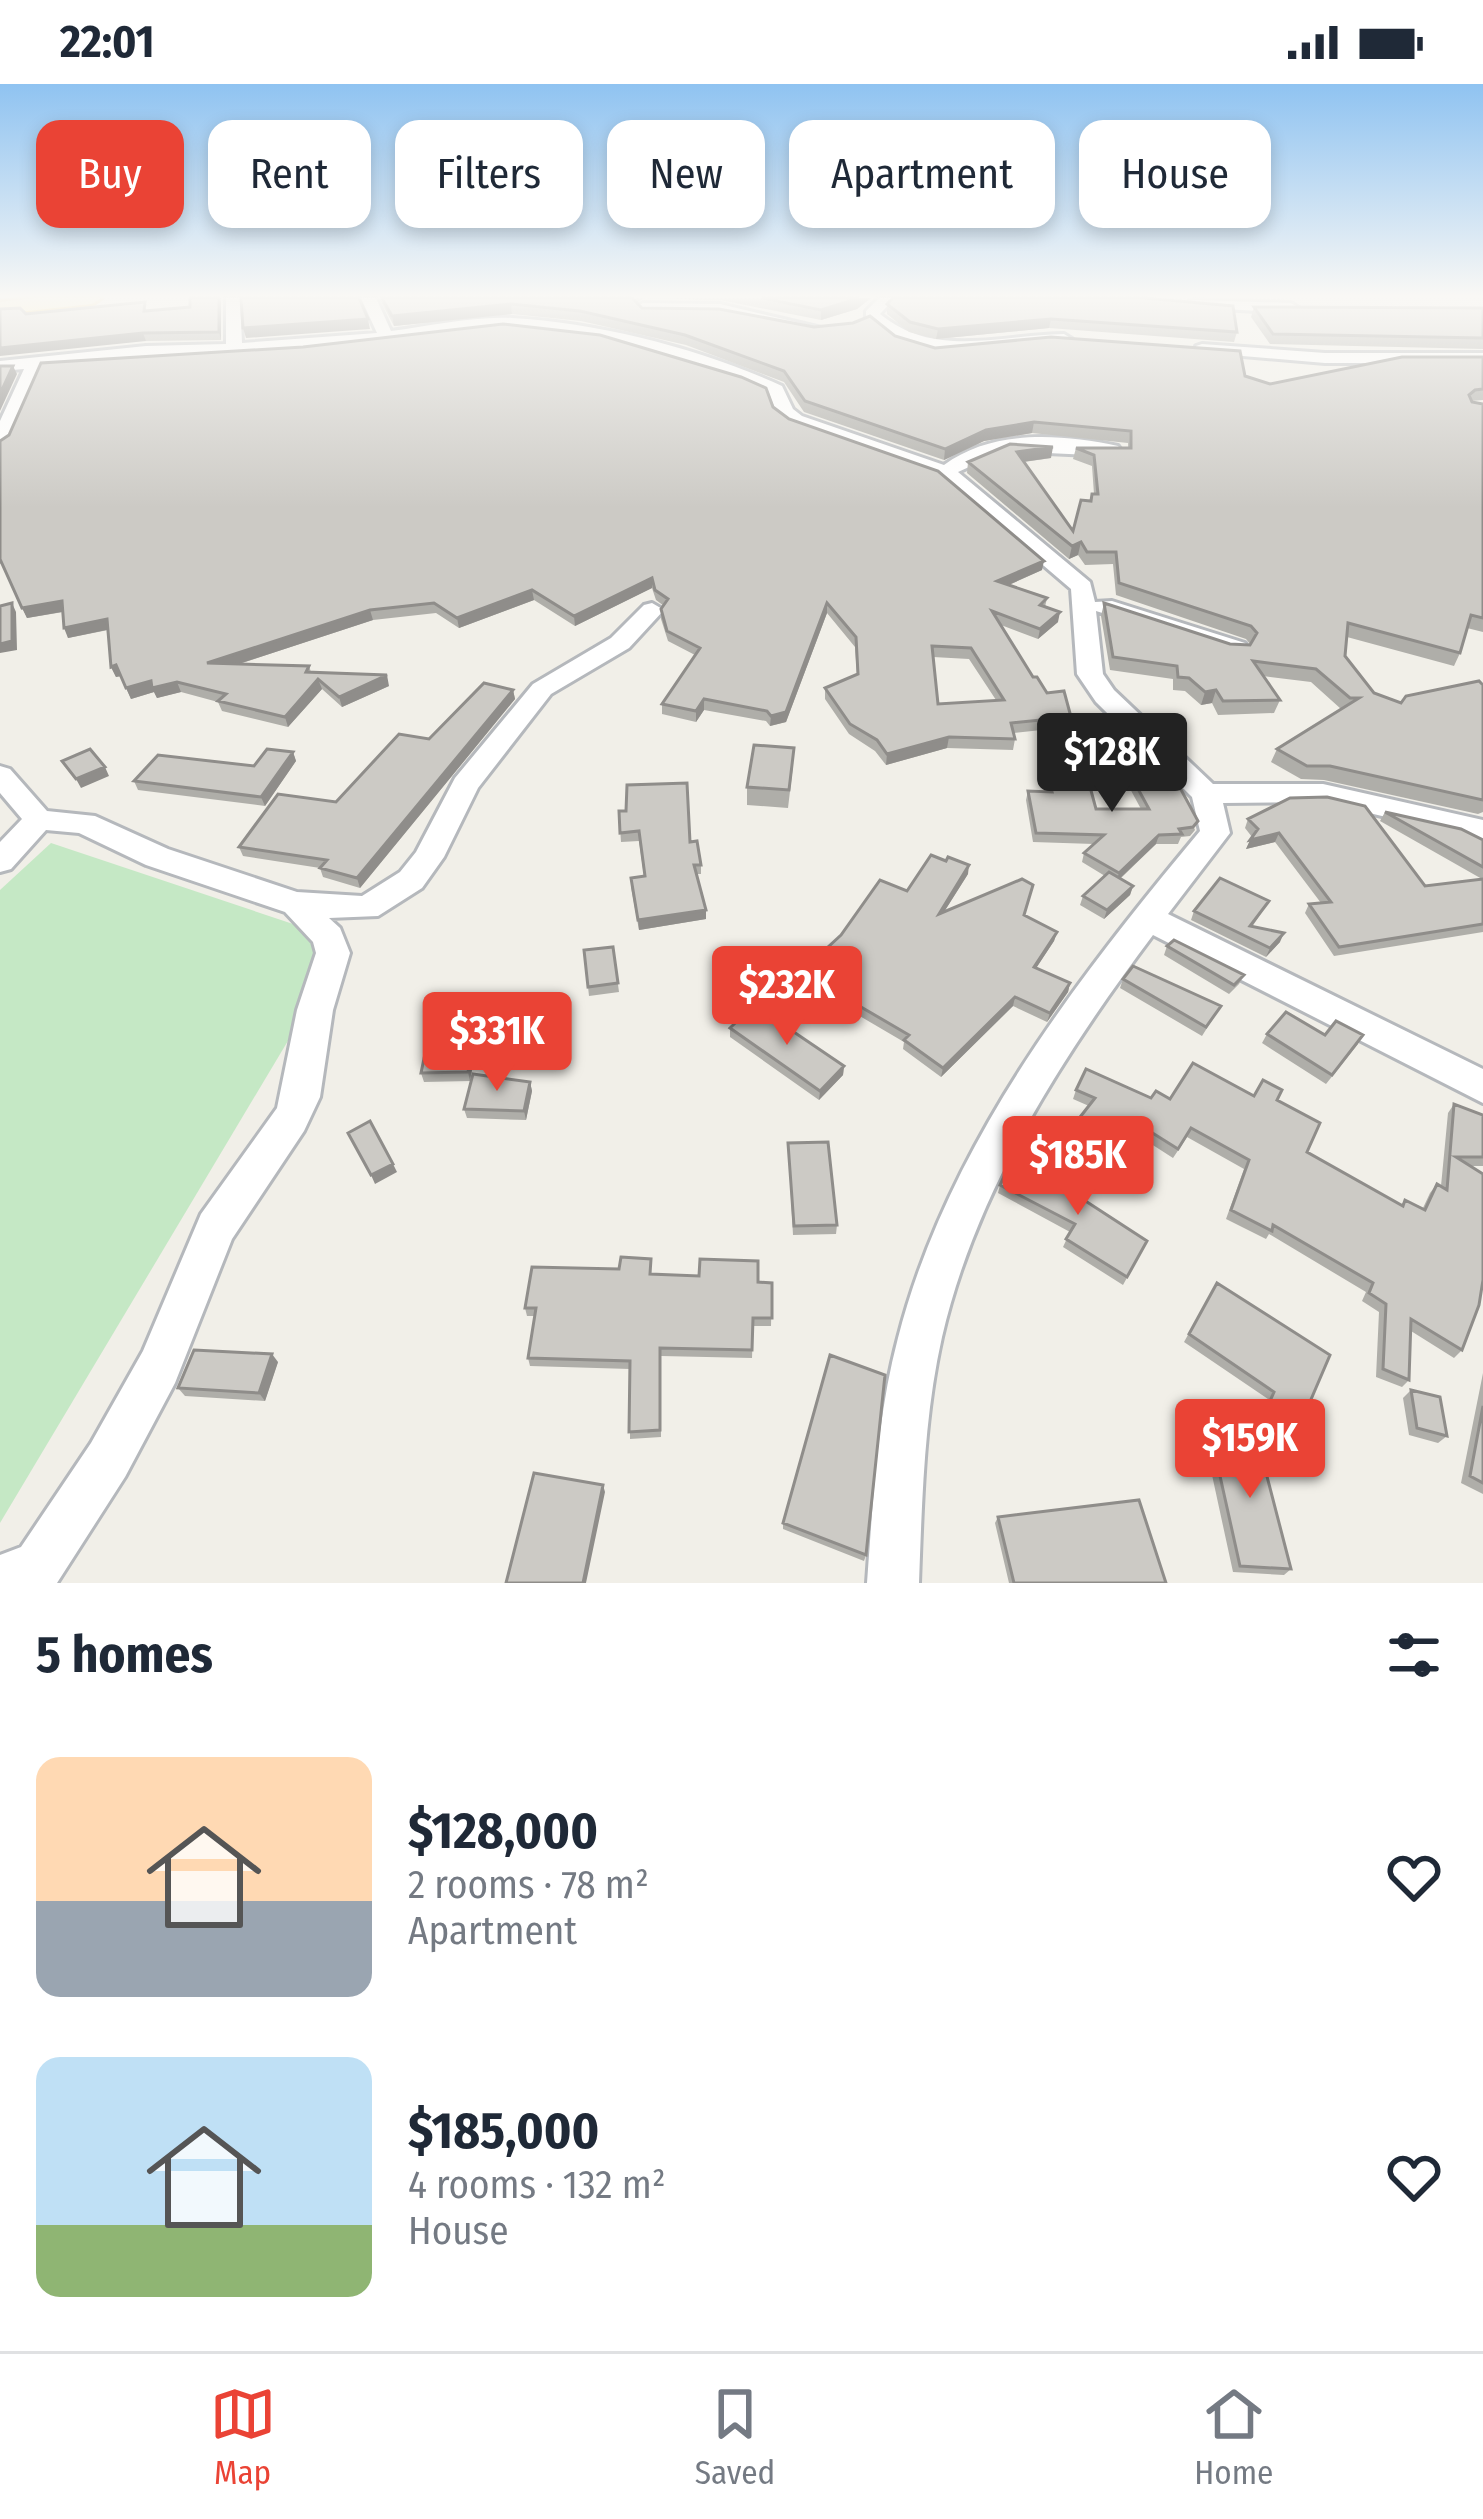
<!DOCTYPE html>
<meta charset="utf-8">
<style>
:root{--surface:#fff;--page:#f2f2f3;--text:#1f2937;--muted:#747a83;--line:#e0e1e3;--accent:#ea4335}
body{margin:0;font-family:"Fira Sans Condensed",sans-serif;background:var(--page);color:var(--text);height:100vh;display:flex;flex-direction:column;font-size:45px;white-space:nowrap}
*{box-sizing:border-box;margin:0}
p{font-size:39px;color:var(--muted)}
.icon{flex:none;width:66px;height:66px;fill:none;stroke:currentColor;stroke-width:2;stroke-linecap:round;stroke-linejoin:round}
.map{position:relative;height:1499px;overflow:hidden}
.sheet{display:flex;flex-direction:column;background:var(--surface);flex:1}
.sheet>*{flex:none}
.banner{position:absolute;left:36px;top:36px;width:1413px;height:108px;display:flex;gap:24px}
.price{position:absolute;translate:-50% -102px;padding:0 27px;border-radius:12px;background:var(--accent);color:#fff;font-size:39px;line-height:78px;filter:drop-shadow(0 3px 6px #0008)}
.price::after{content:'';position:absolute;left:50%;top:72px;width:36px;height:27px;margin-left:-18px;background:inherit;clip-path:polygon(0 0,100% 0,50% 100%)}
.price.selected{background:#222;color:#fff}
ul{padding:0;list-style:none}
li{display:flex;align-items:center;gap:36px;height:300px;padding:0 36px}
li span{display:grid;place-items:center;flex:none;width:336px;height:240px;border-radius:24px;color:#555}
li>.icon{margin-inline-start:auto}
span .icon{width:144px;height:144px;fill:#fffc;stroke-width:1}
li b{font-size:51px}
h2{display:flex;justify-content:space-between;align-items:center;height:144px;padding:0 36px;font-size:51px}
.pill{padding:0 42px;border-radius:24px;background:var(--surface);box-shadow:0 6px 18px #0003;font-size:42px;line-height:108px}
.pill.selected{background:var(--accent);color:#fff}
.status{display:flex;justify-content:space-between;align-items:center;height:84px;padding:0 60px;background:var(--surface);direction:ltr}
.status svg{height:33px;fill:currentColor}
.dock{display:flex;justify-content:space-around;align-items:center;height:168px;border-top:3px solid var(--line);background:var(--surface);font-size:33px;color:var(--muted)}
.dock a{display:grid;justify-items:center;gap:6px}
.dock .selected{color:var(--accent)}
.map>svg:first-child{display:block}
.green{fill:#c5e8c5}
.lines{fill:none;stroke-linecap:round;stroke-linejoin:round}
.minor-casing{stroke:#b5b8bc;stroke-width:6}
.major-casing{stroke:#f2c960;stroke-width:6}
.minor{fill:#fff;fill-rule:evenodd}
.major{fill:#fff2af;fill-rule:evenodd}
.wall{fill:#afaea9;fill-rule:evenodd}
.shaded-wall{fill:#8f8d8a}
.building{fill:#cccac5;stroke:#8f8d8a;stroke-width:3;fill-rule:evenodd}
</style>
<div class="status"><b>22:01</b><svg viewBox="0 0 49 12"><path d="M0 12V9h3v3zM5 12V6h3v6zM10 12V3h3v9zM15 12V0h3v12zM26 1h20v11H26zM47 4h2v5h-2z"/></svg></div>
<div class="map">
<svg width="1483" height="1499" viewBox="0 0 1483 1499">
<rect width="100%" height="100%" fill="#f1efe8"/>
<!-- green -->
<path class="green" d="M51 759 347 858 0 1439V806Z"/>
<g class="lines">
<defs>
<path id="minor" d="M226 214H240L242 259 377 249 361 214H376L391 247C430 242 473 232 512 234 601 239 701 265 782 302L793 325 802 332 944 381C993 345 1060 350 1118 362L1121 366 1111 372 1004 367 958 388 1090 498 1095 518 1112 517 1245 559 1248 564 1236 571 1096 527 1103 590 1114 606 1213 700H1323L1483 736V756L1323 718 1223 719 1230 749 1168 830 1483 985V1019L1153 851C1063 971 976 1106 942 1253 924 1333 922 1417 919 1499H867C873 1417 877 1333 898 1254 947 1062 1076 896 1200 747L1192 713 1096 618 1077 590 1071 505 939 392 790 340 776 328 769 309C708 280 571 240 504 243 438 247 372 261 305 267 217 274 129 274 41 283L9 358 0 364V337L24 285 0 287V277L146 262 226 260Z
M879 214H895L880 230C935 275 999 251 1064 250L1072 255 1064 260C989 261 929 287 866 233V227Z
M1195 216 1291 219 1299 224 1291 229 1190 223V217Z
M643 219 720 220 834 247 826 252 720 230 638 227 635 224Z
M1202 260 1325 269H1483V279H1325L1196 268V262Z
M652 519 664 526 629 564 551 610 478 704 444 773 422 804 378 832 329 834 340 844 350 869 333 926 320 1013 304 1047 232 1155 175 1299 125 1393 57 1499H0V1471L21 1463 91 1359 143 1267 201 1130 277 1024 297 926 316 869 313 858 285 828 146 781 79 749 46 746 11 785 0 788V758L22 735 0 709V682L10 685 47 727 95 732 168 765 297 808 362 812 400 788 416 768 455 694 533 600 611 554 644 521Z"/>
<path id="major" d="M35 214H101L92 220 0 230V218Z"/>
</defs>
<!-- minor casing -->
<use href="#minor" class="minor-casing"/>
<!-- major casing -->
<use href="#major" class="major-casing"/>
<!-- minor -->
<use href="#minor" class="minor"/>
<!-- major -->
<use href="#major" class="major"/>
</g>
<!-- wall -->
<path class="wall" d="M190 214H221V256L146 257 26 230 147 227 190 223Z
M379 214H871L857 225 821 236 720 216 643 214 637 219 642 224 895 252 935 264 1245 292 1270 300 1483 273V316L1471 317 1472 318 1483 320V548L1467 544 1460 569 1454 582 1347 553 1345 572 1374 609 1401 619 1483 601V728L1478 730 1324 696 1301 695 1271 678 1277 665 1341 625 1311 598 1263 592 1280 616 1274 629 1218 631 1212 619 1201 621 1185 607 1173 606V595L1110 586 1101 532 1104 519 1230 560H1250L1246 555 1116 511 1113 480 1085 481 1078 471 1069 475 967 389 968 378 1051 374 1024 378 1073 447 1094 410 1092 382 1073 375 1076 364H1128V359L1032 349 984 357 944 376 804 328 784 298 686 261 581 237 512 230 394 242Z
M887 220 1237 248 1234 258 1049 244 936 255 909 248 887 230Z
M1254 223 1483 224V265L1270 260 1251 233Z
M773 323 789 335 1042 486 1009 501 1047 514 1045 523 1058 538 1038 555 1001 541 1033 593 1071 633 1069 643 1014 649 1015 655 1013 666 947 664 886 681 875 667 849 650 825 615V604L857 591 855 563 827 529 786 638 770 642 766 637 704 626 696 638 662 630V620L695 571 668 557 661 535V525L664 522 656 516 652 504 575 542 534 516 459 544 436 529 373 536 239 580 309 582 311 588 389 602 342 623 322 605 288 643 222 627 218 618 181 608 157 614 154 608 131 615 121 592 116 593 111 583 108 546 68 554 63 528 27 534 2 479 0 480V357ZM933 573 969 575 996 616 938 620Z
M513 606 515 615 360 804 323 793 320 784 243 772 239 763 336 718 429 655Z
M293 668 296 677 265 722 138 706 134 697 254 682Z
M793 682 788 724 747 721V703Z
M1046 687 1096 725H1141L1128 701 1131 692 1172 689 1195 746 1190 752 1181 753 1178 760H1156L1120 795 1133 802 1130 811 1104 835 1080 821 1083 812 1105 792 1082 778 1084 769 1094 760 1033 758 1026 716 1028 707 1047 708 1044 696Z
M619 727 690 758 701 781V790H697L706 835 639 846 631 803 644 792 639 757 621 758Z
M1385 728 1483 756V848L1334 872 1305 829 1309 820 1321 819 1275 758 1246 765 1252 753 1245 744 1248 735 1425 802 1482 795 1380 737Z
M968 790 944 828 1024 831 1057 848 1054 857 1036 884 1070 899 1068 908 1047 938 1013 922 941 993 903 965 904 958 800 897 801 888 907 807Z
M1269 817 1252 843 1280 858 1266 873 1191 836 1194 827Z
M1167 862 1244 891 1239 900 1229 910 1164 871Z
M613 863 619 908 589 912 584 866Z
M1123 895 1221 922 1202 952 1120 904Z
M479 925 481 934 470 997 424 998 421 989Z
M730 944 844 982 843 991 819 1016 730 953Z
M1267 950 1325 951 1358 960 1326 1000 1262 959Z
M530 998 532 1007 526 1036 467 1034 464 1025Z
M1076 1006 1170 1015 1254 1012 1277 1016 1307 1068 1401 1121 1405 1116 1423 1124 1430 1109 1437 1100 1441 1102 1448 1029 1454 1020 1483 1031V1082H1471L1462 1266 1454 1274 1411 1247 1409 1296 1402 1303 1376 1293 1379 1228 1362 1217 1366 1208 1269 1150 1266 1155 1226 1135 1244 1085 1187 1053 1173 1074 1131 1047 1103 1086 1063 1059 1066 1051 1089 1022 1073 1015Z
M788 1059 837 1141 836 1150 793 1151Z
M1024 1077 1147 1157 1123 1201 1063 1163 1070 1148 998 1109 1000 1101 1023 1083Z
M651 1175V1190L772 1199 771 1242H753L752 1274 661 1272V1353L630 1355V1285L530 1282 528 1274 535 1232H527L525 1224 619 1185Z
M1217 1199 1297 1348 1290 1355 1260 1334 1268 1315 1184 1258Z
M278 1278 265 1317 185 1312 178 1304Z
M1483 1289V1410L1461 1399Z
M1411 1306 1447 1352 1438 1359 1409 1351 1403 1314Z
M1210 1347 1291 1485 1284 1491 1233 1488 1204 1354Z
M998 1433 1166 1499H1009L995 1439Z
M783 1439 866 1471 864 1477 783 1445Z"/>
<!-- shaded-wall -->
<path class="shaded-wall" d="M219 214 221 218V256L219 248Z
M859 214H871L857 225 821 236V226Z
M511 220 512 230 394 242 392 232Z
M368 235 370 245 246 254 243 244Z
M1051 235 1049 244 936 255 938 245Z
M143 249 146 257 0 272V264Z
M13 282 17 290 0 327V310Z
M1034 338 1032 349 984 357 944 376 945 365 986 346Z
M1053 363 1051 374 1015 379 1017 368Z
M1081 458 1078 471 1069 475 1072 462Z
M1044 477 1042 486 995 507 997 497Z
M652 494V504L575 542 574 532Z
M532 506 534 516 459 544 457 534Z
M62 517 67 527 27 534 22 524Z
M12 519 16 528 17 566 0 569V560Z
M827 519V529L786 638 770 642 771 632Z
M370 526 373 536 211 589 207 579Z
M1060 528 1058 538 1038 555 1040 545Z
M107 535 111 545 68 554 64 544Z
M116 581 121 592 116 593 111 583Z
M387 591 389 602 342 623 339 613Z
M318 595 322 605 288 643 285 633Z
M151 597 177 598 181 608 157 614 154 608 131 615 126 604Z
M513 606 515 615 360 804 357 794Z
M1216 606 1212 619 1201 621 1205 608Z
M704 615V626L696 638V627Z
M949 653 947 664 886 681 887 670Z
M293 668 296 677 265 722 261 713Z
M105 683 109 692 81 704 76 695Z
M1279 749 1275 758 1246 765 1250 756Z
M1159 751 1156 760 1116 798 1119 789Z
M969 781 968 790 937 839 939 830Z
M1133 802 1130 811 1104 835 1107 826Z
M706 826V835L639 846 638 836Z
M1057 848 1054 857 1031 892 1034 883Z
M1284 849 1280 858 1266 873 1270 864Z
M1070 899 1068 908 1047 938 1050 929Z
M1015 913 1013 922 941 993 943 984Z
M479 925 481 934 470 997 468 988Z
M844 982 843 991 819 1016 820 1007Z
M530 998 532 1007 526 1036 524 1027Z
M1135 1038 1131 1047 1103 1086 1106 1077Z
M393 1080 397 1088 375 1100 371 1091Z
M272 1270 278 1278 265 1317 259 1309Z
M603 1401 605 1408 586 1499H583Z"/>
<!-- building -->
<path class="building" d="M190 214H219V248L143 249 0 264V225L20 224 26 230 145 218 144 227 190 223Z
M241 214H359L368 235 243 244Z
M382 214H632L642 224 719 225 814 243 853 239 870 232 895 252 935 264 1051 253 1240 267 1245 292 1270 300 1402 273H1483V305L1475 306 1469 311 1472 318 1483 320V534L1471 531 1460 569 1348 539 1345 572 1374 609 1401 619 1406 612 1479 597 1483 601V716L1330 682H1307L1277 665 1359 614H1350L1316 585 1253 577 1280 616 1223 617 1216 606 1205 608 1189 594 1178 593 1177 582 1113 573 1104 519 1230 560 1250 561 1257 549 1251 542 1119 499 1116 468H1087L1081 458 1072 462 968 378 1010 360 1053 363 1017 368 1073 447 1081 416 1091 417 1092 410H1098L1094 371 1076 364H1131V347L1034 338 986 346 945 365 805 317 784 287 685 251 580 227 511 220 392 232Z
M762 214H859L821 226Z
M893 214H1145L1233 222 1237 248 1051 235 938 245 910 238 887 220Z
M1254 223 1483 224V254L1273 250Z
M503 240 600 251 741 293 766 304 773 323 789 335 938 387 1044 477 997 497 1047 514 1040 521 1060 528 1040 545 992 527 1033 593H1037L1047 609 1064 607 1071 633 1011 639 1015 655 949 653 887 670 877 656 850 640 825 604 858 590 856 553 827 519 786 628 771 632 767 627 704 615 696 627 662 620 700 564 667 547 661 525 668 515 655 506 652 494 574 532 532 506 457 534 434 519 370 526 207 579 309 582 306 588 387 591 339 613 318 595 285 633 218 617 226 610 177 598 152 604 151 597 126 604 116 581 111 583 107 535 64 544 62 517 22 524 0 475V357L9 351 41 279 303 263ZM932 562 971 564 1004 616 938 620Z
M0 282H13L0 310Z
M12 519V557L0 560V522Z
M484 599 513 606 357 794 320 784 327 776 239 763 278 710 336 718 399 650 429 655Z
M754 661 794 664 789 706 747 703Z
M90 665 105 683 76 695 62 677Z
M267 665 293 668 261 713 134 697 158 671 254 682Z
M1046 687 1086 688 1096 725H1149L1131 692 1172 689 1198 737 1193 743 1179 745 1182 750 1159 751 1119 789 1084 769 1104 751 1036 749 1028 707 1052 708Z
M687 699 690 758 697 757 701 781H694L706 826 638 836 631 794 645 792 639 747 620 749 619 727H626L627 701Z
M1327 713 1365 722 1425 802 1483 795V840L1339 863 1309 820 1331 818 1279 749 1250 756 1258 745 1248 735 1290 714Z
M1385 728 1461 745 1483 756V783Z
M931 771 946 777 948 773 969 781 939 830 1022 795 1033 801 1024 831 1057 848 1034 883 1070 899 1050 929 1015 913 943 984 904 956 909 951 801 888 841 851 880 796 907 807Z
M1109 788 1133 802 1107 826 1083 812Z
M1220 794 1269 817 1250 842 1284 849 1270 864 1194 827Z
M1174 856 1244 891 1234 901 1167 862Z
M613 863 618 899 588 903 584 866Z
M1133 882 1221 922 1206 943 1123 895Z
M754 921 844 982 820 1007 730 944Z
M479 925 468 988 421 989 434 927Z
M1286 928 1325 951 1336 937 1363 951 1332 991 1267 950Z
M1193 979 1254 1012 1263 996 1282 1006 1277 1016 1320 1039 1307 1068 1403 1122 1405 1116 1425 1126 1437 1100 1447 1106 1454 1020 1483 1031V1073H1456L1483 1090V1196L1479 1221 1462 1266 1411 1235 1409 1296 1383 1285 1386 1220 1369 1209 1373 1199 1273 1141 1272 1147 1231 1126 1249 1076 1191 1044 1178 1065 1135 1038 1106 1077 1066 1051 1095 1014 1076 1006 1086 985 1151 1014 1156 1007 1170 1015Z
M473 990 530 998 524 1027 464 1025Z
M370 1037 393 1080 371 1091 348 1049Z
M828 1058 837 1141 794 1142 788 1059Z
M1024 1077 1147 1157 1127 1193 1066 1155 1075 1140 1000 1101 1011 1078 1024 1083Z
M621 1173 651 1175 650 1190 699 1192 700 1175 758 1177V1198L772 1199V1234H753L752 1266 660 1264V1346L629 1348 630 1277 528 1274 536 1224H525L532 1183 619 1185Z
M1217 1199 1330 1271 1297 1348 1266 1326 1274 1308 1189 1250Z
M194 1266 272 1270 259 1309 178 1304Z
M830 1271 885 1291 866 1471 783 1439Z
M1411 1306 1440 1313 1447 1352 1417 1344Z
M1483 1322V1399L1470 1392Z
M1210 1347 1256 1350 1291 1485 1240 1482Z
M534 1389 603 1401 583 1499H506Z
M1139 1416 1166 1499H1014L998 1433Z"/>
<!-- sky -->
<linearGradient id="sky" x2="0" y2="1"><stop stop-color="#8fc3f1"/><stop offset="0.5" stop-color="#f9f8f5"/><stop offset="1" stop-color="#f9f8f5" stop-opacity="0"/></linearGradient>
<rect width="1483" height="424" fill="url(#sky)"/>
</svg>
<b class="price selected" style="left:1112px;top:731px">$128K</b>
<b class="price" style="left:787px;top:964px">$232K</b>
<b class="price" style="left:497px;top:1010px">$331K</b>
<b class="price" style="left:1078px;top:1134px">$185K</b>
<b class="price" style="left:1250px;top:1417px">$159K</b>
<div class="banner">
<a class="pill selected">Buy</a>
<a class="pill">Rent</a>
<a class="pill">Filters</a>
<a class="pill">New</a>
<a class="pill">Apartment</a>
<a class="pill">House</a>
</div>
</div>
<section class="sheet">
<h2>5 homes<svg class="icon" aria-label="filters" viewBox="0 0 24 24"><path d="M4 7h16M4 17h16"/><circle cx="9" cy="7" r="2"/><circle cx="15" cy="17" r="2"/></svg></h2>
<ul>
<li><span style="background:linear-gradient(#ffd9b3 60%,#9aa5b1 0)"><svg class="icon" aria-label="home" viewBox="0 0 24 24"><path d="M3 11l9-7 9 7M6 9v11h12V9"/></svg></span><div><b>$128,000</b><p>2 rooms · 78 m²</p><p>Apartment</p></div><svg class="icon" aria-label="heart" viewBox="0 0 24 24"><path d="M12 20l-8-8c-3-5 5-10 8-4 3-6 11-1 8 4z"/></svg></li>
<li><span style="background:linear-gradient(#bfe0f5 70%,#8fb573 0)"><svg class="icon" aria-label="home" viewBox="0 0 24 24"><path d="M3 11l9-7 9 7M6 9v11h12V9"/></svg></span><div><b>$185,000</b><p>4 rooms · 132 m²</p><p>House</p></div><svg class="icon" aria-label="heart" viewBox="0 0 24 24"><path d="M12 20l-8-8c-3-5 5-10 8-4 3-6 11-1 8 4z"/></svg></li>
</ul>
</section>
<nav class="dock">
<a class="selected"><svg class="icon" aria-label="map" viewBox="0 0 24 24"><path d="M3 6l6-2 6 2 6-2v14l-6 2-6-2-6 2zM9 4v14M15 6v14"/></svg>Map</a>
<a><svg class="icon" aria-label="saved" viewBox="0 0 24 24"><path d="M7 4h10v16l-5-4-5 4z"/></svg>Saved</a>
<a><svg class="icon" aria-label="home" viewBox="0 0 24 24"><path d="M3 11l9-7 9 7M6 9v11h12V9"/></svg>Home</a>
</nav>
